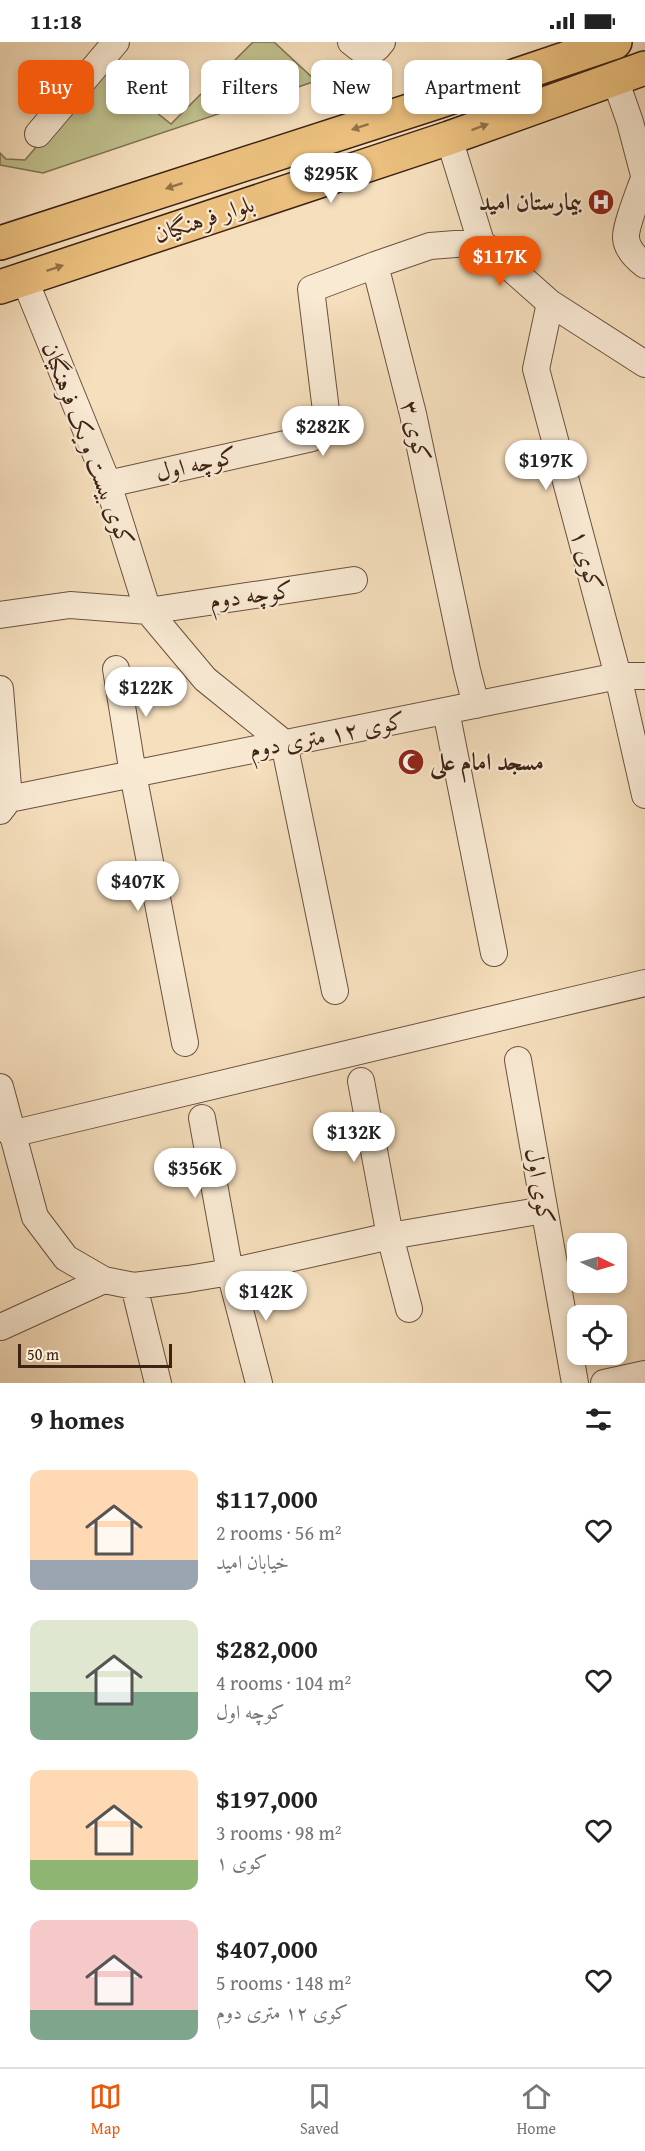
<!DOCTYPE html>
<meta charset="utf-8">
<style>
:root{--surface:#fff;--page:#f6f6f6;--text:#222;--muted:#767676;--line:#e0e0e0;--accent:#ea580c}
body{margin:0;font-family:"Gentium Book Plus",Amiri,serif;background:var(--page);color:var(--text);height:100vh;display:flex;flex-direction:column;font-size:22px;white-space:nowrap}
*{box-sizing:border-box;margin:0}
p{font-size:20px;color:var(--muted)}
.icon{flex:none;width:33px;height:33px;fill:none;stroke:currentColor;stroke-width:2;stroke-linecap:round;stroke-linejoin:round}
.map{position:relative;height:1341px;overflow:hidden}
.sheet{display:flex;flex-direction:column;background:var(--surface);flex:1}
.sheet>*{flex:none}
.hud{position:absolute;left:18px;top:18px;width:609px;height:54px;display:flex;gap:12px}
.needle{width:39px;rotate:95deg}
.tools{position:absolute;left:567px;top:1191px;display:grid;gap:12px}
.tools a{display:grid;place-items:center;width:60px;height:60px;border-radius:12px;background:var(--surface);box-shadow:0 3px 9px #0003;font-size:30px}
.scale{position:absolute;left:18px;bottom:15px;width:154px;box-sizing:border-box;padding-left:6px;border:3px solid #3e2214;border-top:0;font-size:16px;line-height:21px;white-space:nowrap;color:#3e2214;-webkit-text-stroke:4px #f9ead4;paint-order:stroke}
.price{position:absolute;translate:-50% -51px;padding:0 14px;border-radius:21px;background:#fff;color:#222;font-size:20px;line-height:39px;filter:drop-shadow(0 2px 3px #0008)}
.price::after{content:'';position:absolute;left:50%;top:36px;width:18px;height:14px;margin-left:-9px;background:inherit;clip-path:polygon(0 0,100% 0,50% 100%)}
.price.active{background:var(--accent);color:#fff}
ul{padding:0;list-style:none}
li{display:flex;align-items:center;gap:18px;height:150px;padding:0 30px}
li span{display:grid;place-items:center;flex:none;width:168px;height:120px;border-radius:12px;color:#555}
li>.icon{margin-inline-start:auto}
span .icon{width:72px;height:72px;fill:#fffc;stroke-width:1}
li b{font-size:26px}
h2{display:flex;justify-content:space-between;align-items:center;height:72px;padding:0 30px;font-size:26px}
.pill{padding:0 21px;border-radius:12px;background:var(--surface);box-shadow:0 3px 9px #0003;font-size:21px;line-height:54px}
.pill.active{background:var(--accent);color:#fff}
.status{display:flex;justify-content:space-between;align-items:center;height:42px;padding:0 30px;background:var(--surface);direction:ltr}
.status svg{height:16px;fill:currentColor}
.menu{display:flex;justify-content:space-around;align-items:center;height:84px;border-top:2px solid var(--line);background:var(--surface);font-size:16px;color:var(--muted)}
.menu a{display:grid;justify-items:center;gap:3px}
.menu .active{color:var(--accent)}
.map>svg:first-child{display:block}
.green{fill:#c0c18e;stroke:#7f7251;stroke-width:1.5}
.lines{fill:none;stroke-linecap:round;stroke-linejoin:round}
.minor-casing{stroke:#6c513e;stroke-width:28}
.major-casing{stroke:#3e2214;stroke-width:36}
.minor{stroke:#f9ead4;stroke-width:26}
.major{stroke:#ebc07e;stroke-width:33}
.oneway{fill:#947149}
.labels{text-anchor:middle;stroke-width:4.5;stroke-linejoin:round;paint-order:stroke}
.poi-label{font-size:24px;font-weight:bold;fill:#3e2214;stroke:#f9ead4;text-anchor:end}
.street-label{font-size:24px;fill:#3e2214;stroke:#f9ead4}
</style>
<div class="status"><b>11:18</b><svg viewBox="0 0 49 12"><path d="M0 12V9h3v3zM5 12V6h3v6zM10 12V3h3v9zM15 12V0h3v12zM26 1h20v11H26zM47 4h2v5h-2z"/></svg></div>
<div class="map">
<svg width="645" height="1341" viewBox="0 0 645 1341">
<rect width="100%" height="100%" fill="#f6dfbd"/>
<filter id="stains"><feTurbulence type="fractalNoise" baseFrequency=".00333" numOctaves="4"/><feColorMatrix values="0 0 0 0 .2 0 0 0 0 .09 0 0 0 0 .02 0 0 0 .5 -.17"/></filter>
<radialGradient id="worn" r=".72"><stop offset=".6" stop-color="#630" stop-opacity="0"/><stop offset="1" stop-color="#630" stop-opacity=".3"/></radialGradient>
<!-- green -->
<path class="green" d="M253 0H274L316 39 43 131 0 123V111L6 117 25 118 103 28 171 82Z"/>
<g class="lines">
<defs>
<path id="minor" d="M351 0 364 10 377 6 382 0
M615 37 630 80 645 137
M38 92 116 0
M449 96 481 200 550 261 645 322
M644 136C640 148 625 185 626 196 627 208 637 217 645 223
M24 236 108 442 148 569 354 538
M550 261 536 327 618 634 645 753
M108 442 312 396 327 377 311 247 375 223
M0 573 70 563 148 569 205 637 284 701 335 949
M116 627 133 732 185 1001
M0 647 9 757 0 769
M476 663 467 628 413 372 375 223 430 204 481 200
M446 669 494 911
M9 757 618 634H645
M518 1018 575 1341
M361 1039 390 1194 409 1267
M0 1045 35 1175 66 1216 104 1238 134 1244 188 1237 230 1230 390 1194 544 1168
M202 1076 230 1230 259 1341
M11 1092 645 941
M134 1244 158 1341
M1 1285 104 1238
M604 1341 645 1332"/>
<path id="major" d="M0 201 437 60 615 0
M0 245 449 96 645 26"/>
</defs>
<!-- minor casing -->
<use href="#minor" class="minor-casing"/>
<!-- major casing -->
<use href="#major" class="major-casing"/>
<!-- minor -->
<use href="#minor" class="minor"/>
<!-- major -->
<use href="#major" class="major"/>
</g>
<!-- one-way arrows -->
<defs><path id="oneway-solid" d="M-6-.8H1V-3.2L6.5 0L1 3.2V.8H-6Z" transform="scale(1.5)"/></defs>
<g class="oneway">
<use href="#oneway-solid" transform="translate(360 85) rotate(162)"/>
<use href="#oneway-solid" transform="translate(480 85) rotate(-20)"/>
<use href="#oneway-solid" transform="translate(174 144) rotate(162)"/>
<use href="#oneway-solid" transform="translate(55 226) rotate(-18)"/>
</g>
<!-- icons -->
<defs>
<symbol id="hospital-disc" viewBox="-11 -11 22 22"><circle r="9.5" fill="#8f2418" stroke="#f9ead4"/><path d="M-5-5h3v3.5h4V-5h3V5h-3V1.5h-4V5h-3Z" fill="#fff"/></symbol>
<symbol id="mosque-disc" viewBox="-11 -11 22 22"><circle r="9.5" fill="#8f2418" stroke="#f9ead4"/><path d="M3.5-4.9A6 6 0 1 0 3.5 4.9A5 5 0 1 1 3.5-4.9Z" fill="#fff"/></symbol>
</defs>
<g fill-rule="evenodd">
<use href="#hospital-disc" x="586" y="145" width="30" height="30"/>
<use href="#mosque-disc" x="396" y="705" width="30" height="30"/>
</g>
<g class="labels">
<!-- poi labels -->
<g class="poi-label">
<text x="582" y="168">بیمارستان امید</text>
<text x="430" y="728" text-anchor="start">مسجد امام علی</text>
</g>
<!-- street labels -->
<g class="street-label">
<text transform="translate(204 177) rotate(-18)" y="8">بلوار فرهنگیان</text>
<text transform="translate(416 389) rotate(77)" y="8">کوی ۳</text>
<text transform="translate(88 402) rotate(69)" y="8">کوی بیست و یک فرهنگیان</text>
<text transform="translate(196 422) rotate(-13)" y="8">کوچه اول</text>
<text transform="translate(587 518) rotate(75)" y="8">کوی ۱</text>
<text transform="translate(251 553) rotate(-8)" y="8">کوچه دوم</text>
<text transform="translate(327 693) rotate(-11)" y="8">کوی ۱۲ متری دوم</text>
<text transform="translate(540 1144) rotate(80)" y="8">کوی اول</text>
</g>
</g>
<rect width="100%" height="100%" filter="url(#stains)"/>
<rect width="100%" height="100%" fill="url(#worn)"/>
</svg>
<div class="tools">
<a><svg class="needle" viewBox="-14 -14 28 28"><path d="M0-13l5 13h-10z" fill="#e53935"/><path d="M0 13l5-13h-10z" fill="#767676"/></svg></a>
<a><svg class="icon" aria-label="locate" viewBox="0 0 24 24"><circle cx="12" cy="12" r="6"/><path d="M12 2v4M12 18v4M2 12h4M18 12h4"/></svg></a>
</div>
<div class="scale">50 m</div>
<b class="price" style="left:331px;top:162px">$295K</b>
<b class="price active" style="left:500px;top:245px">$117K</b>
<b class="price" style="left:323px;top:415px">$282K</b>
<b class="price" style="left:546px;top:449px">$197K</b>
<b class="price" style="left:146px;top:676px">$122K</b>
<b class="price" style="left:138px;top:870px">$407K</b>
<b class="price" style="left:354px;top:1121px">$132K</b>
<b class="price" style="left:195px;top:1157px">$356K</b>
<b class="price" style="left:266px;top:1280px">$142K</b>
<div class="hud">
<a class="pill active">Buy</a>
<a class="pill">Rent</a>
<a class="pill">Filters</a>
<a class="pill">New</a>
<a class="pill">Apartment</a>
</div>
</div>
<section class="sheet">
<h2>9 homes<svg class="icon" aria-label="filters" viewBox="0 0 24 24"><path d="M4 7h16M4 17h16"/><circle cx="9" cy="7" r="2"/><circle cx="15" cy="17" r="2"/></svg></h2>
<ul>
<li><span style="background:linear-gradient(#ffd9b3 75%,#9aa5b1 0)"><svg class="icon" aria-label="home" viewBox="0 0 24 24"><path d="M3 11l9-7 9 7M6 9v11h12V9"/></svg></span><div><b>$117,000</b><p>2 rooms · 56 m²</p><p>خیابان امید</p></div><svg class="icon" aria-label="heart" viewBox="0 0 24 24"><path d="M12 20l-8-8c-3-5 5-10 8-4 3-6 11-1 8 4z"/></svg></li>
<li><span style="background:linear-gradient(#dfe7d0 60%,#7fa58c 0)"><svg class="icon" aria-label="home" viewBox="0 0 24 24"><path d="M3 11l9-7 9 7M6 9v11h12V9"/></svg></span><div><b>$282,000</b><p>4 rooms · 104 m²</p><p>کوچه اول</p></div><svg class="icon" aria-label="heart" viewBox="0 0 24 24"><path d="M12 20l-8-8c-3-5 5-10 8-4 3-6 11-1 8 4z"/></svg></li>
<li><span style="background:linear-gradient(#ffd9b3 75%,#8fb573 0)"><svg class="icon" aria-label="home" viewBox="0 0 24 24"><path d="M3 11l9-7 9 7M6 9v11h12V9"/></svg></span><div><b>$197,000</b><p>3 rooms · 98 m²</p><p>کوی ۱</p></div><svg class="icon" aria-label="heart" viewBox="0 0 24 24"><path d="M12 20l-8-8c-3-5 5-10 8-4 3-6 11-1 8 4z"/></svg></li>
<li><span style="background:linear-gradient(#f6c9c9 75%,#7fa58c 0)"><svg class="icon" aria-label="home" viewBox="0 0 24 24"><path d="M3 11l9-7 9 7M6 9v11h12V9"/></svg></span><div><b>$407,000</b><p>5 rooms · 148 m²</p><p>کوی ۱۲ متری دوم</p></div><svg class="icon" aria-label="heart" viewBox="0 0 24 24"><path d="M12 20l-8-8c-3-5 5-10 8-4 3-6 11-1 8 4z"/></svg></li>
</ul>
</section>
<nav class="menu">
<a class="active"><svg class="icon" aria-label="map" viewBox="0 0 24 24"><path d="M3 6l6-2 6 2 6-2v14l-6 2-6-2-6 2zM9 4v14M15 6v14"/></svg>Map</a>
<a><svg class="icon" aria-label="saved" viewBox="0 0 24 24"><path d="M7 4h10v16l-5-4-5 4z"/></svg>Saved</a>
<a><svg class="icon" aria-label="home" viewBox="0 0 24 24"><path d="M3 11l9-7 9 7M6 9v11h12V9"/></svg>Home</a>
</nav>
